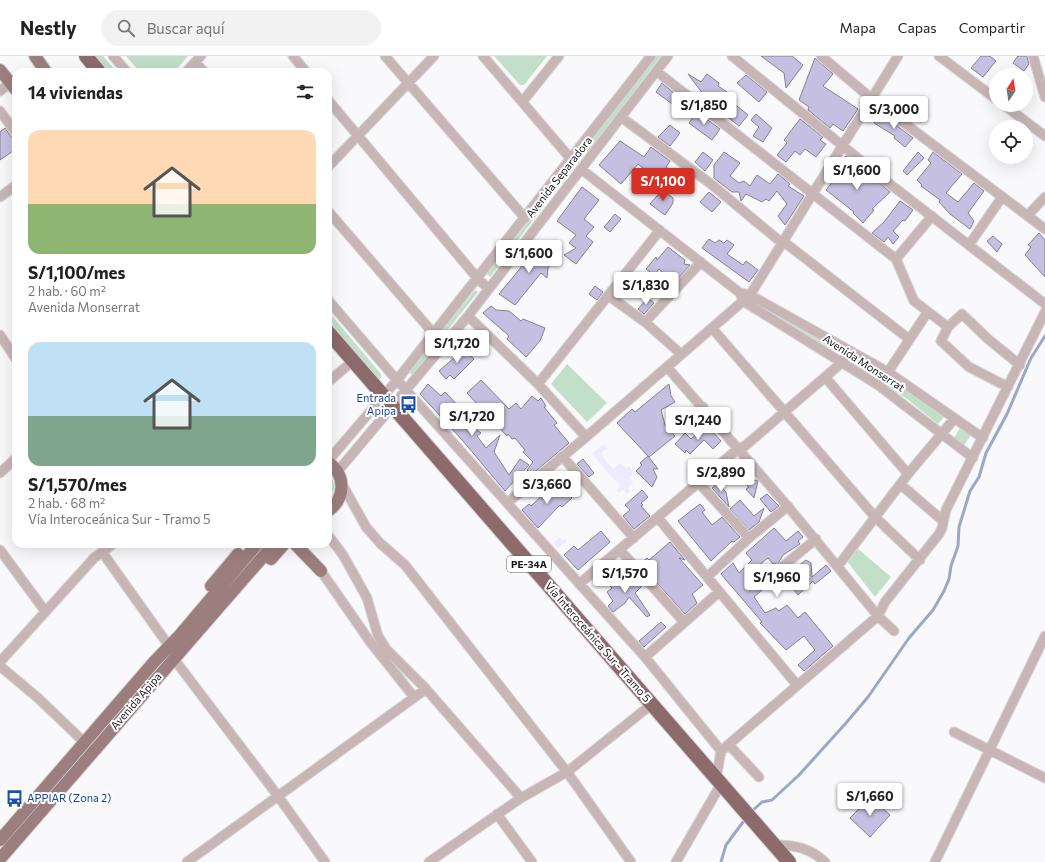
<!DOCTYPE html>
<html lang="es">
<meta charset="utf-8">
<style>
:root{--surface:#fff;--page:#f2f2f2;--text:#222;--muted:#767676;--line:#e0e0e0;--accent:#d93025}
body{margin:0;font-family:Commissioner,sans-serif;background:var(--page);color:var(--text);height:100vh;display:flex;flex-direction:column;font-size:15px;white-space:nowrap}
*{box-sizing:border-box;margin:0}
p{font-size:13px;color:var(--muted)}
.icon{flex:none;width:22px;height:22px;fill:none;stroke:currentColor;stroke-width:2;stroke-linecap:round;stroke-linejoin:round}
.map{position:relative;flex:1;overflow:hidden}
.panel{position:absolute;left:12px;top:12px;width:320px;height:480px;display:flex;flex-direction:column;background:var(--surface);border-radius:12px;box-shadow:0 4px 16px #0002}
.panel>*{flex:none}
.needle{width:26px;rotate:12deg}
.fabs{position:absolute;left:989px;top:12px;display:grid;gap:8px}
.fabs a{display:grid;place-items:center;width:44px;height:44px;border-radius:50%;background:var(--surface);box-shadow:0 4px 16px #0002;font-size:20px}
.price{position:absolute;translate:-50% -34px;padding:0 9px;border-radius:4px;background:#fff;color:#222;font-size:13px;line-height:26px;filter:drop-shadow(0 1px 2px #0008)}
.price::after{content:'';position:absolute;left:50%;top:24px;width:12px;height:9px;margin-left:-6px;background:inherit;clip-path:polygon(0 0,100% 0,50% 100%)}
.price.active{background:var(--accent);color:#fff}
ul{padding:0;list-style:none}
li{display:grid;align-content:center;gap:8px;height:212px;padding:0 16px}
li span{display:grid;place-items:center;height:124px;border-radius:12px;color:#555}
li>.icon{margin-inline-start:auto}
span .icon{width:72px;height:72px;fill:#fffc;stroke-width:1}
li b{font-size:17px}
h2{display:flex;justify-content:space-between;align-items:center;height:48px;padding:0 16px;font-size:17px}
header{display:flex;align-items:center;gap:24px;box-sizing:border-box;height:56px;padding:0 20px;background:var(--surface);border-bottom:1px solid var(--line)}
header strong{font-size:19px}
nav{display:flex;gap:22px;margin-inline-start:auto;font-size:14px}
.search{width:280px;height:36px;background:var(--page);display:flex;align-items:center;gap:10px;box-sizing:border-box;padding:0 14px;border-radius:22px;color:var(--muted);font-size:15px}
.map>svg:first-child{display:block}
.built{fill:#eeebfe}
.green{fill:#c1dfc9}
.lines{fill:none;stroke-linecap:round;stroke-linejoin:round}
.stream{stroke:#9aa8c6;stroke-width:3}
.building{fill:#c5c0e1;stroke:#838190}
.minor-casing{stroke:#d5d5d8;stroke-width:11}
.major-casing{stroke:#d5d5d8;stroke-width:14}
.highway-casing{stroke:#d5d5d8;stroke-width:16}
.minor{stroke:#c8b6b7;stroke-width:9}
.major{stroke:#9d7e7f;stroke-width:12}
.highway{stroke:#8d6a6c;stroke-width:14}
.labels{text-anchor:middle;stroke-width:4;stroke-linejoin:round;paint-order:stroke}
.shield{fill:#fff;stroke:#5d5c60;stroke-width:1}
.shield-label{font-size:10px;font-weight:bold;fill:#17161c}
.street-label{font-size:11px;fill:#17161c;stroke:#fff}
.transit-label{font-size:11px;fill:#164399;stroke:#fff;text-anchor:end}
</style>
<header>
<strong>Nestly</strong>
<div class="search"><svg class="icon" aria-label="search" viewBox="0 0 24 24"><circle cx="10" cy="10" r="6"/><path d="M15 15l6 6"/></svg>Buscar aquí</div>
<nav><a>Mapa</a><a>Capas</a><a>Compartir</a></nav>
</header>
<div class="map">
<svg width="1045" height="806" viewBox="0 0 1045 806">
<rect width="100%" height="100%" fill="#f9f9fc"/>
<!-- built -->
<path class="built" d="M603 388 607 392 601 398 613 413 620 407 626 412 629 410 634 416 630 421 633 427 628 431 630 435 627 438 623 434 619 437 616 434 620 430 592 398Z
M560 481 562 485 565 483 567 485 558 492 553 487Z"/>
<!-- green -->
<path class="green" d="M94 0H103L117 16H108Z
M126 0H188L174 16H140Z
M494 0H547L524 29H520Z
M656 0H661L588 96 584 93Z
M564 120 566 121 490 221 487 218Z
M475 234 478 236 412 319 409 316Z
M328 255 381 318V322L378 324 328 266Z
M783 264 836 292 834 295Z
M857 304 887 321 944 361 938 368 907 343 854 308Z
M567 308 607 347 587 366 551 328Z
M960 372 971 379 964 389 954 382Z
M328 416C336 426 336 435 328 445Z
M857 492 891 521 875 541 847 505Z"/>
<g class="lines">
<!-- stream -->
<path class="stream" d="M751 756 762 746 772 744 799 719 846 667 868 641 909 582 933 554 944 535 949 523 951 510 958 490 959 471 970 435 979 421 986 397 1007 358 1031 302 1045 280
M721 806 726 789 746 762"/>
</g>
<!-- building -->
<path class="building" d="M761 0H792L803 9 786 32 784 17Z
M981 0H990L996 5 983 21 971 12Z
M1018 0H1027L1029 8 1024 15 1013 7Z
M815 2 833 18 823 30 858 53 843 75 833 68 830 72 808 54 809 51 799 44Z
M688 18 701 26 707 18 719 27 718 30 727 36 726 41 748 59 739 70 701 40 703 38Z
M746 19 767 36 759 46 737 27Z
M662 27 675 38V40L680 44 675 50 656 36Z
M697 56 720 73 712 84 689 67Z
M880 57 913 82 905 91 894 82 895 80 874 67Z
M756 58 772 72 763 86 753 80 759 71 751 64Z
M800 63 823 81 820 84 826 88 816 101 805 93 800 99 795 95 786 106 777 99 787 87 784 84Z
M670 69 680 77 670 90 658 81Z
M5 72 11 81 16 83V93L0 104V76Z
M620 85 644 101 651 91 670 105 666 111 670 114 661 126 638 108 621 128 599 109Z
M703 96 713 104 705 115 695 106Z
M724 96 740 107 730 120 739 127 744 125 750 130 757 119 770 128 778 118 790 128 788 130 804 140 785 169 778 160 787 148 777 135 769 145 766 143 762 146 746 138 741 145 739 136H732L714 122V109Z
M918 96 924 102 907 119 903 115Z
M933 96 962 118 946 137 958 146 974 127 984 135 968 157 974 165 970 173 950 158 939 146 940 144 921 130 922 129 917 124 931 107 928 104Z
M846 100 860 111 855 116 874 127 876 124 890 136 872 153 874 154 863 167 853 157 854 156 826 134 843 113 840 110Z
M582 131 599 144 584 163 594 171 586 180 593 186 576 208 564 199 576 192 569 187 576 179 557 165Z
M662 134 673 142V147L665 159 650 148Z
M709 136 721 146 712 156 700 146Z
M900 145 913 154 905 165 903 164 893 175 899 181 893 188 888 181 884 186 872 177 884 166Z
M615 158 621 163 610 176 604 171Z
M1039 177 1045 184V221L1025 199 1031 191 1028 189Z
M993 180 1002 188 997 196 987 185Z
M709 183 715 187 719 184 724 187 727 184 734 189 727 198 743 209 746 205 758 214 749 226 702 192Z
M542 186 558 200 548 212 547 222 541 217 515 249 499 238Z
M668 191 685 204 684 208 690 209 674 227 659 213 654 219 646 213 656 201 657 204Z
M595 230 603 236 597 244 589 238Z
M648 242 654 247 644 258 638 253Z
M491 250 496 254 509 255 521 265 523 263 545 272 540 285 526 301 507 283 509 280 483 257Z
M477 278 486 288 472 300Z
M461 290 474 303 454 323 450 319 446 323 439 315 455 301 453 299Z
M481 324 509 353 516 347 521 353 532 340 538 345 541 342 546 350 544 351 557 367 554 369 569 387 531 419 527 414 533 406 523 396 525 394 515 382 512 383 508 378 507 380 467 337Z
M428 328 441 340 445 336 467 359 464 362 474 370 473 371 481 377 477 380 486 392 500 379 494 396 509 419 520 403 529 409 505 435 463 385 420 338Z
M669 328 671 340 675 346 661 354 665 369 675 380 649 401 617 367 632 353 635 356Z
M709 372 721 385 713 393 704 384 690 398 686 394 685 397 675 388 685 377 691 383 700 375 702 376Z
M648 400 658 413H653L657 421 652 431 636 415 642 409 640 407Z
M583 403 594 417 589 421 577 408Z
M757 424 758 425 754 442 746 433 749 431 747 429 752 425Z
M556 426 572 442 562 451 560 449 538 472 522 454 529 448 531 450Z
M718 427 726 436 729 451 712 432Z
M642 434 648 441 641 447 643 449 641 450 650 460 634 473 623 460 630 454 625 449Z
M767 438 779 450 771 456 760 443Z
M740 444 754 460 764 452 759 466 749 474 730 453Z
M700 448 705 454 702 456 712 469 722 461 740 481 734 486 732 485 711 505 678 465Z
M774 472 786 485 798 475 803 481 798 485 800 488 783 499 777 509 775 507 773 508 768 502 753 514 756 518 752 521 762 534 754 541 765 557 776 552 779 555 787 549 798 562 805 556 833 590 804 615 798 609 815 594 804 580 786 594 760 567 762 566 721 518 733 507 739 517 752 504 746 497Z
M601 475 610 486 578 514 564 499 574 490 578 494Z
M670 486 685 504 679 502 703 529 692 538 697 547 685 558 640 508 647 502 649 504Z
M806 504 811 507 812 521 826 509 831 515 815 528 813 525 798 539 784 521Z
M618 517 630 530 638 523 643 529 635 537 650 559 647 561 629 541 625 547 613 556 608 550 613 545 607 536 612 532 607 527Z
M661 566 666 571 644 591 639 585Z
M870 741 890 759 870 781 850 762Z"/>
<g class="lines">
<defs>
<path id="minor" d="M113 0 127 16
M293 0 306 16
M385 0 525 162
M483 0 570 102
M732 0 886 125 1045 248
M821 0 872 43 1045 173
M939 0 996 43
M1033 0 1045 41
M195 6 204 16
M656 15 896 203 914 245 948 271
M186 16 201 0
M0 35 10 27
M328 44 478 223 488 232
M523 45 559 0
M1004 49 1045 80
M0 55 16 77
M621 61 711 128 782 187 788 189 909 283
M328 111 434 0
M581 113 740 237 750 239 888 316 983 382
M0 141 16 129
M328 155 434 278
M1028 159 1045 141
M969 189 1002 141
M896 203 932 160
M609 240 645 266 681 298
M741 240 743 245 878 329 973 402
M328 244 389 315 645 601 721 695
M468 260 538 328 586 381
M645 266 701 206
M712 272 875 461 920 504
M0 279 16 303
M667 311 790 453 878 560 894 575
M888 316 927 257
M825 321 908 418
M328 326 353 305
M538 328 660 174
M1008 331 969 311 941 285 948 271 962 258 988 283 1020 309
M674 372 703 351
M562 400 634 482
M328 405 397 324 651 0
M338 415 468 260 668 0
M0 417 16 402
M698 426 749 482
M342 428 366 471 380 487 405 509 567 716 631 806
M900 428 942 464
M507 447 586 381 750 239 898 0
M658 462 797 629
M328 479 343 499 367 542 378 580 387 594 426 633 521 742
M0 494 45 555
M620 494 684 566
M102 496 169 590
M838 510 908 418 954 363
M782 511 816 483
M321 515 371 587 414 641
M707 521 749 482 788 450
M579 528 739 392 745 390 839 309 849 295
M645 601 719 536
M174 603 278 740 325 806
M0 606 94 502 113 488
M0 610 38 642 84 686
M954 676 1045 722
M729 689 759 721
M716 723 721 695 878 560 885 546 939 478 942 472 946 454 1045 256
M497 758 532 806
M775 789C795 789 810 792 825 806
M187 806 426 633
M429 806 521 742 567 716 652 648
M676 806 721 728
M935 806 1045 580"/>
<path id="major" d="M35 0 46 16
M0 14 16 34
M328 406C346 419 346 442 328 455
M295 488 321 515
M271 503 284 488
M211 530 238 498
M0 784 154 606 180 579 257 488
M0 803 274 488"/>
<path id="highway" d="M86 0 99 16
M328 276 789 806"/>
</defs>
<!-- minor casing -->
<use href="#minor" class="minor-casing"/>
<!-- major casing -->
<use href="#major" class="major-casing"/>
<!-- highway casing -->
<use href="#highway" class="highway-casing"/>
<!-- minor -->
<use href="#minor" class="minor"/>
<!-- major -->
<use href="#major" class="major"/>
<!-- highway -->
<use href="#highway" class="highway"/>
</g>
<!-- icons -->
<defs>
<symbol id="bus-bare" viewBox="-9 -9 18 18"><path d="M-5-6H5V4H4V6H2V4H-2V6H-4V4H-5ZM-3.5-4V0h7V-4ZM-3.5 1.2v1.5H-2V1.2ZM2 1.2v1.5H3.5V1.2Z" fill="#1a4fb4" stroke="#fff" stroke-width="2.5" paint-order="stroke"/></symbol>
</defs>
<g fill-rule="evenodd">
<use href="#bus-bare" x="396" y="336" width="25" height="25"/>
<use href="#bus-bare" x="2" y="730" width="25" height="25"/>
</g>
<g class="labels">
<!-- shield labels -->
<rect class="shield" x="507" y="500" width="44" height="16" rx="3"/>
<g class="shield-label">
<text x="529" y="512">PE-34A</text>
</g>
<!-- street labels -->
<g class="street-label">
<text transform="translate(559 121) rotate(-52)" y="4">Avenida Separadora</text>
<text transform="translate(864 307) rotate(33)" y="4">Avenida Monserrat</text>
<text transform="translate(598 586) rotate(49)" y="4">Vía Interoceánica Sur - Tramo 5</text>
<text transform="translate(136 645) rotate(-49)" y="4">Avenida Apipa</text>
</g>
<!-- transit labels -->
<g class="transit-label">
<text x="396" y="346">Entrada<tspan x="396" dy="13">Apipa</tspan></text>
<text x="27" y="746" text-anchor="start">APPIAR (Zona 2)</text>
</g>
</g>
</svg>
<div class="fabs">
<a><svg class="needle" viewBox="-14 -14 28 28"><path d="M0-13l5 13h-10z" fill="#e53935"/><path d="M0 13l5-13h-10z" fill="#767676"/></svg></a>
<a><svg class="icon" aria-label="locate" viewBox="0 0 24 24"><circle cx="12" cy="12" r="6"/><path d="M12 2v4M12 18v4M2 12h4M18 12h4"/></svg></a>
</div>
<b class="price" style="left:704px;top:70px">S/1,850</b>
<b class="price" style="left:894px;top:74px">S/3,000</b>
<b class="price" style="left:857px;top:135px">S/1,600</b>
<b class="price active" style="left:663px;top:146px">S/1,100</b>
<b class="price" style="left:529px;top:218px">S/1,600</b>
<b class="price" style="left:646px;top:250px">S/1,830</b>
<b class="price" style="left:457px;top:308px">S/1,720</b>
<b class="price" style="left:472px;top:381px">S/1,720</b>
<b class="price" style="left:698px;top:385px">S/1,240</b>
<b class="price" style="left:721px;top:437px">S/2,890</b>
<b class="price" style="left:547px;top:449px">S/3,660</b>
<b class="price" style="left:625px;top:538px">S/1,570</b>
<b class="price" style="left:777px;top:542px">S/1,960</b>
<b class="price" style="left:870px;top:761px">S/1,660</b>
<section class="panel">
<h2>14 viviendas<svg class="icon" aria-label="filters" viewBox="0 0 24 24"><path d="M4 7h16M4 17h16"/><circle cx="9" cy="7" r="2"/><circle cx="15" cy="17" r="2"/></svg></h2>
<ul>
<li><span style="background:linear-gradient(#ffd9b3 60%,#8fb573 0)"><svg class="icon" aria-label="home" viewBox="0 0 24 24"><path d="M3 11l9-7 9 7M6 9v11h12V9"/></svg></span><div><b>S/1,100/mes</b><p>2 hab. · 60 m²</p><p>Avenida Monserrat</p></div></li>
<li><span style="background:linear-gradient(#bfe0f5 60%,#7fa58c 0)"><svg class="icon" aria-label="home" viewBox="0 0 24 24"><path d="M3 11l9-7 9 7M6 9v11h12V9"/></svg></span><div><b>S/1,570/mes</b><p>2 hab. · 68 m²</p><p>Vía Interoceánica Sur - Tramo 5</p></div></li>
</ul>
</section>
</div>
